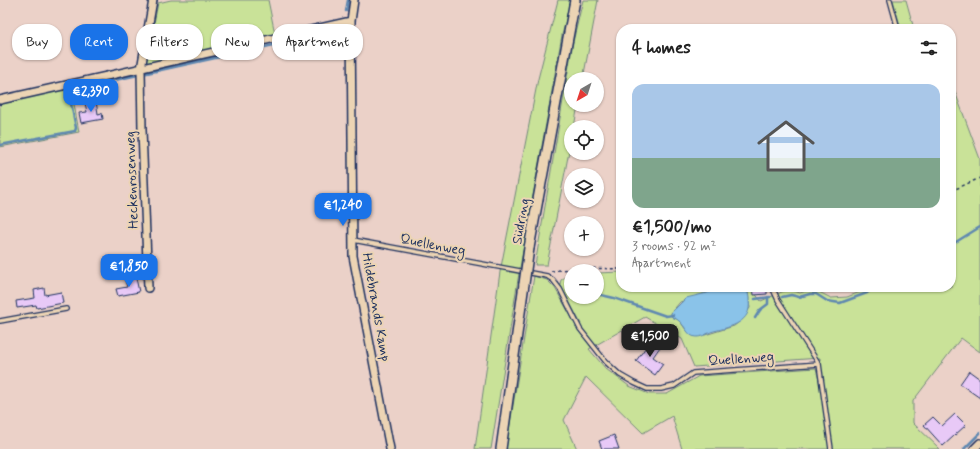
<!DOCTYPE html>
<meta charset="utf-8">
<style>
:root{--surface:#fff;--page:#f6f6f6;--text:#222;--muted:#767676;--accent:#1a73e8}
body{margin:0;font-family:Mynerve,sans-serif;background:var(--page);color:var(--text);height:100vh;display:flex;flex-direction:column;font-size:15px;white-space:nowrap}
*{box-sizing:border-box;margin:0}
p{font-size:13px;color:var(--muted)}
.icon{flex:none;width:22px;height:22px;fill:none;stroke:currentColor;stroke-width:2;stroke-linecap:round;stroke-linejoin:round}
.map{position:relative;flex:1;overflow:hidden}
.side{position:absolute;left:616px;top:24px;width:340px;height:268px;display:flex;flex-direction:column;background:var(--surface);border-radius:16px;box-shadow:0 1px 3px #0004}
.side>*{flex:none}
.guide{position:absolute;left:12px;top:24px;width:380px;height:36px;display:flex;gap:8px}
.needle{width:26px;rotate:219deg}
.tools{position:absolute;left:564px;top:72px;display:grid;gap:8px}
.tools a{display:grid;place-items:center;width:40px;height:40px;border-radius:50%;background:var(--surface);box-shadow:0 1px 3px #0004;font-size:20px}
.price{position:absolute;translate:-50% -34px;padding:0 9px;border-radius:8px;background:var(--accent);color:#fff;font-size:13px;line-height:26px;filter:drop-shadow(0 1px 2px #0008)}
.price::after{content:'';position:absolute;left:50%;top:24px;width:12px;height:9px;margin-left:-6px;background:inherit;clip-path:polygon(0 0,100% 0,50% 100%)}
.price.on{background:#222;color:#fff}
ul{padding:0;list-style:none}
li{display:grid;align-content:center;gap:8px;height:212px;padding:0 16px}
li span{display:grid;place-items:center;height:124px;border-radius:12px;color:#555}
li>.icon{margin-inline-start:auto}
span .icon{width:72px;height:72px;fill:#fffc;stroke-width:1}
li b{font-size:17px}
h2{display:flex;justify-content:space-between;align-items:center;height:48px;padding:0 16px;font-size:17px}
.tag{padding:0 14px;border-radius:16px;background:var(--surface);box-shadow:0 1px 3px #0004;font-size:14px;line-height:36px}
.tag.on{background:var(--accent);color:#fff}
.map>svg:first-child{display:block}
.green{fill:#c9e298;stroke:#72887b;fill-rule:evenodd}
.water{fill:#8ac3e9;stroke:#5e88b1}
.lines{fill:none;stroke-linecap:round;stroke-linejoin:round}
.stream{stroke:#5e88b1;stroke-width:2.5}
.building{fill:#e8c9f7;stroke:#1b2f5e}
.service-casing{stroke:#1b2f5e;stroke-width:6}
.minor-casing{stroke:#1b2f5e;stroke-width:10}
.secondary-casing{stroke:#1b2f5e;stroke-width:12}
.path{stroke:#1b2f5e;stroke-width:1.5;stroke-dasharray:3 3;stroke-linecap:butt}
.service{stroke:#ecd4b4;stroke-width:3.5}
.minor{stroke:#ecd4b4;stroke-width:7}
.secondary{stroke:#ecd4b4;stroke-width:9}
.secondary-bridge-casing{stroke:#1b2f5e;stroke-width:12;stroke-linecap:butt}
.secondary-bridge{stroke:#ecd4b4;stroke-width:9}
.labels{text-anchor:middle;stroke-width:4;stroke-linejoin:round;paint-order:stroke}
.street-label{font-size:14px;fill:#1b2f5e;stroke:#ecd4b4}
</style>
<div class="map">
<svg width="980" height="449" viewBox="0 0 980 449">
<rect width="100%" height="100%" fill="#ebd1c8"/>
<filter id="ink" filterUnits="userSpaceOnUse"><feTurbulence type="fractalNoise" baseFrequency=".025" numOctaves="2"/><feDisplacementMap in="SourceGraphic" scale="8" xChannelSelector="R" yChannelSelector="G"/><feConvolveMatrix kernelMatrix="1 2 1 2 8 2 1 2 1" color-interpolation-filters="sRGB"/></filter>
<g filter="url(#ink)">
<!-- green -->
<path class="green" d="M171 0H268L275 34 146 64 158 3Z
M558 0H571L562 35 519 273 491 449H475L500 272 538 79Z
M583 0H598L583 79H571V105H578L574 127H571V141L547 265H535L573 42Z
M893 0H906L914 29H901Z
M951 81 980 159V352L961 338 913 401V423L940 449H682L672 416 643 433 586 377 564 420 577 449H506L534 276 547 280 555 288 577 327 581 324 560 284 561 280 571 273V297H597V273L621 272V287H722L680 302 671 313 672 317 679 320 686 330 705 335 734 326 738 323 750 308 748 292 744 287H750L761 301 784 291 791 290 800 293 809 290H815L831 298 847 297 868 289 871 290 882 287H951ZM645 317 682 339 694 367 820 358V385L816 368 699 376 667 394H649L629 386 606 369 589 349Z
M71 87 79 132 0 147V103Z"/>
<!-- water -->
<path class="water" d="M722 287H744C748 291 749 295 749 301 752 322 731 327 714 331 709 332 703 337 697 337 685 337 687 322 672 317L671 313 686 298 707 293Z"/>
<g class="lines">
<!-- stream -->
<path class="stream" d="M346 11 348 0
M97 84 342 30
M0 145 75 131 76 128 69 94 72 90
M951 245 980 227
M597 294 614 298 666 316 673 315
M782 297 791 295 799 297 810 294H816L827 301 840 303 867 293 873 287
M755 299 770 297
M755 318 760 310 768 304V297
M964 449 980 433"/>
</g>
<!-- building -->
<path class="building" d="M111 87 112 95 100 97 98 89Z
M96 101 98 114 102 113 103 119 81 123 79 113 87 112 85 103Z
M136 278 139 292 118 296 116 289 127 287 125 280Z
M753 287H767V294L754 295Z
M44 288 45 295 61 292 63 303 37 308 36 305 17 308 16 301 35 298 34 290Z
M651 340 660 347 653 357 663 364 655 375 636 361Z
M969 371 980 379V398L960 384Z
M955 414 966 425 943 446 924 425 933 417 942 426Z
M614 435 619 449H602L599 441Z"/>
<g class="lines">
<defs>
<path id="service" d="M890 0 898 29
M353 240 547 276 553 280 560 289 580 329 606 362 620 375 634 383 647 389H661L674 386 693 373 819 364 831 449
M119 276 147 273
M772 287 778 300 819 364
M0 321 66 309"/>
<path id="minor" d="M354 0 351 21 353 256 390 449
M0 100 351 21
M148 288 142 130 141 69 153 0
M974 449 980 443"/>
<path id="secondary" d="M529 248 575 0
M501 449 524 284"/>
</defs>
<!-- service casing -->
<use href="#service" class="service-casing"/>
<!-- minor casing -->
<use href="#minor" class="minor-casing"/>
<!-- secondary casing -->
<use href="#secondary" class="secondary-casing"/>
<!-- path -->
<path class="path" d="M951 191 980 178
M551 271 579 268 621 269"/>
<!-- service -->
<use href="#service" class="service"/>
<!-- minor -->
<use href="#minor" class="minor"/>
<!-- secondary -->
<use href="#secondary" class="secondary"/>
<defs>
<path id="secondary-bridge" d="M524 284 529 248"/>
</defs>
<!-- secondary-bridge casing -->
<use href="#secondary-bridge" class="secondary-bridge-casing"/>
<!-- secondary-bridge -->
<use href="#secondary-bridge" class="secondary-bridge"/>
</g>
</g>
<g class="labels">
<!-- street labels -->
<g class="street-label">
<text transform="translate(131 180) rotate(-92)" y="5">Heckenrosenweg</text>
<text transform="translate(520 221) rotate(-80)" y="5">Südring</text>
<text transform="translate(433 244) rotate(11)" y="5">Quellenweg</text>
<text transform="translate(377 307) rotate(80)" y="5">Hildebrands Kamp</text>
<text transform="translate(741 358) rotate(-4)" y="5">Quellenweg</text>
</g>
</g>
</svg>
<div class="tools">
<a><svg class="needle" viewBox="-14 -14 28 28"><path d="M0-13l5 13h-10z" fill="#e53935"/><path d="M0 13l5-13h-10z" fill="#767676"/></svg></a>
<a><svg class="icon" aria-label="locate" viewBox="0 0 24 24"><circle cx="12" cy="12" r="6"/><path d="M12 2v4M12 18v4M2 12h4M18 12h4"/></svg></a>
<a><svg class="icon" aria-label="layers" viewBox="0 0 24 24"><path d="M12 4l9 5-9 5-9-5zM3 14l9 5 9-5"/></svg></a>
<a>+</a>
<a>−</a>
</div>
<b class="price" style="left:91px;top:113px">€2,390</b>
<b class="price" style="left:343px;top:227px">€1,240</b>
<b class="price" style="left:129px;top:288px">€1,850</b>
<b class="price on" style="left:650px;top:358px">€1,500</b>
<div class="guide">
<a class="tag">Buy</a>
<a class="tag on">Rent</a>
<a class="tag">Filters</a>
<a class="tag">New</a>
<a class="tag">Apartment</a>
</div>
<section class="side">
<h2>4 homes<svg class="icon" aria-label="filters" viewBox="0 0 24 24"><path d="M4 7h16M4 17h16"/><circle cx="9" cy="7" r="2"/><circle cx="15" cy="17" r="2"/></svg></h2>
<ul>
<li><span style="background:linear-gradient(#a9c7e8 60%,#7fa58c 0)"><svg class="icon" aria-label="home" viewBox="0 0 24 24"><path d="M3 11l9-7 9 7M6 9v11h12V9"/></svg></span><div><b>€1,500/mo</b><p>3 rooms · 92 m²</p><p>Apartment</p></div></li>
</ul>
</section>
</div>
